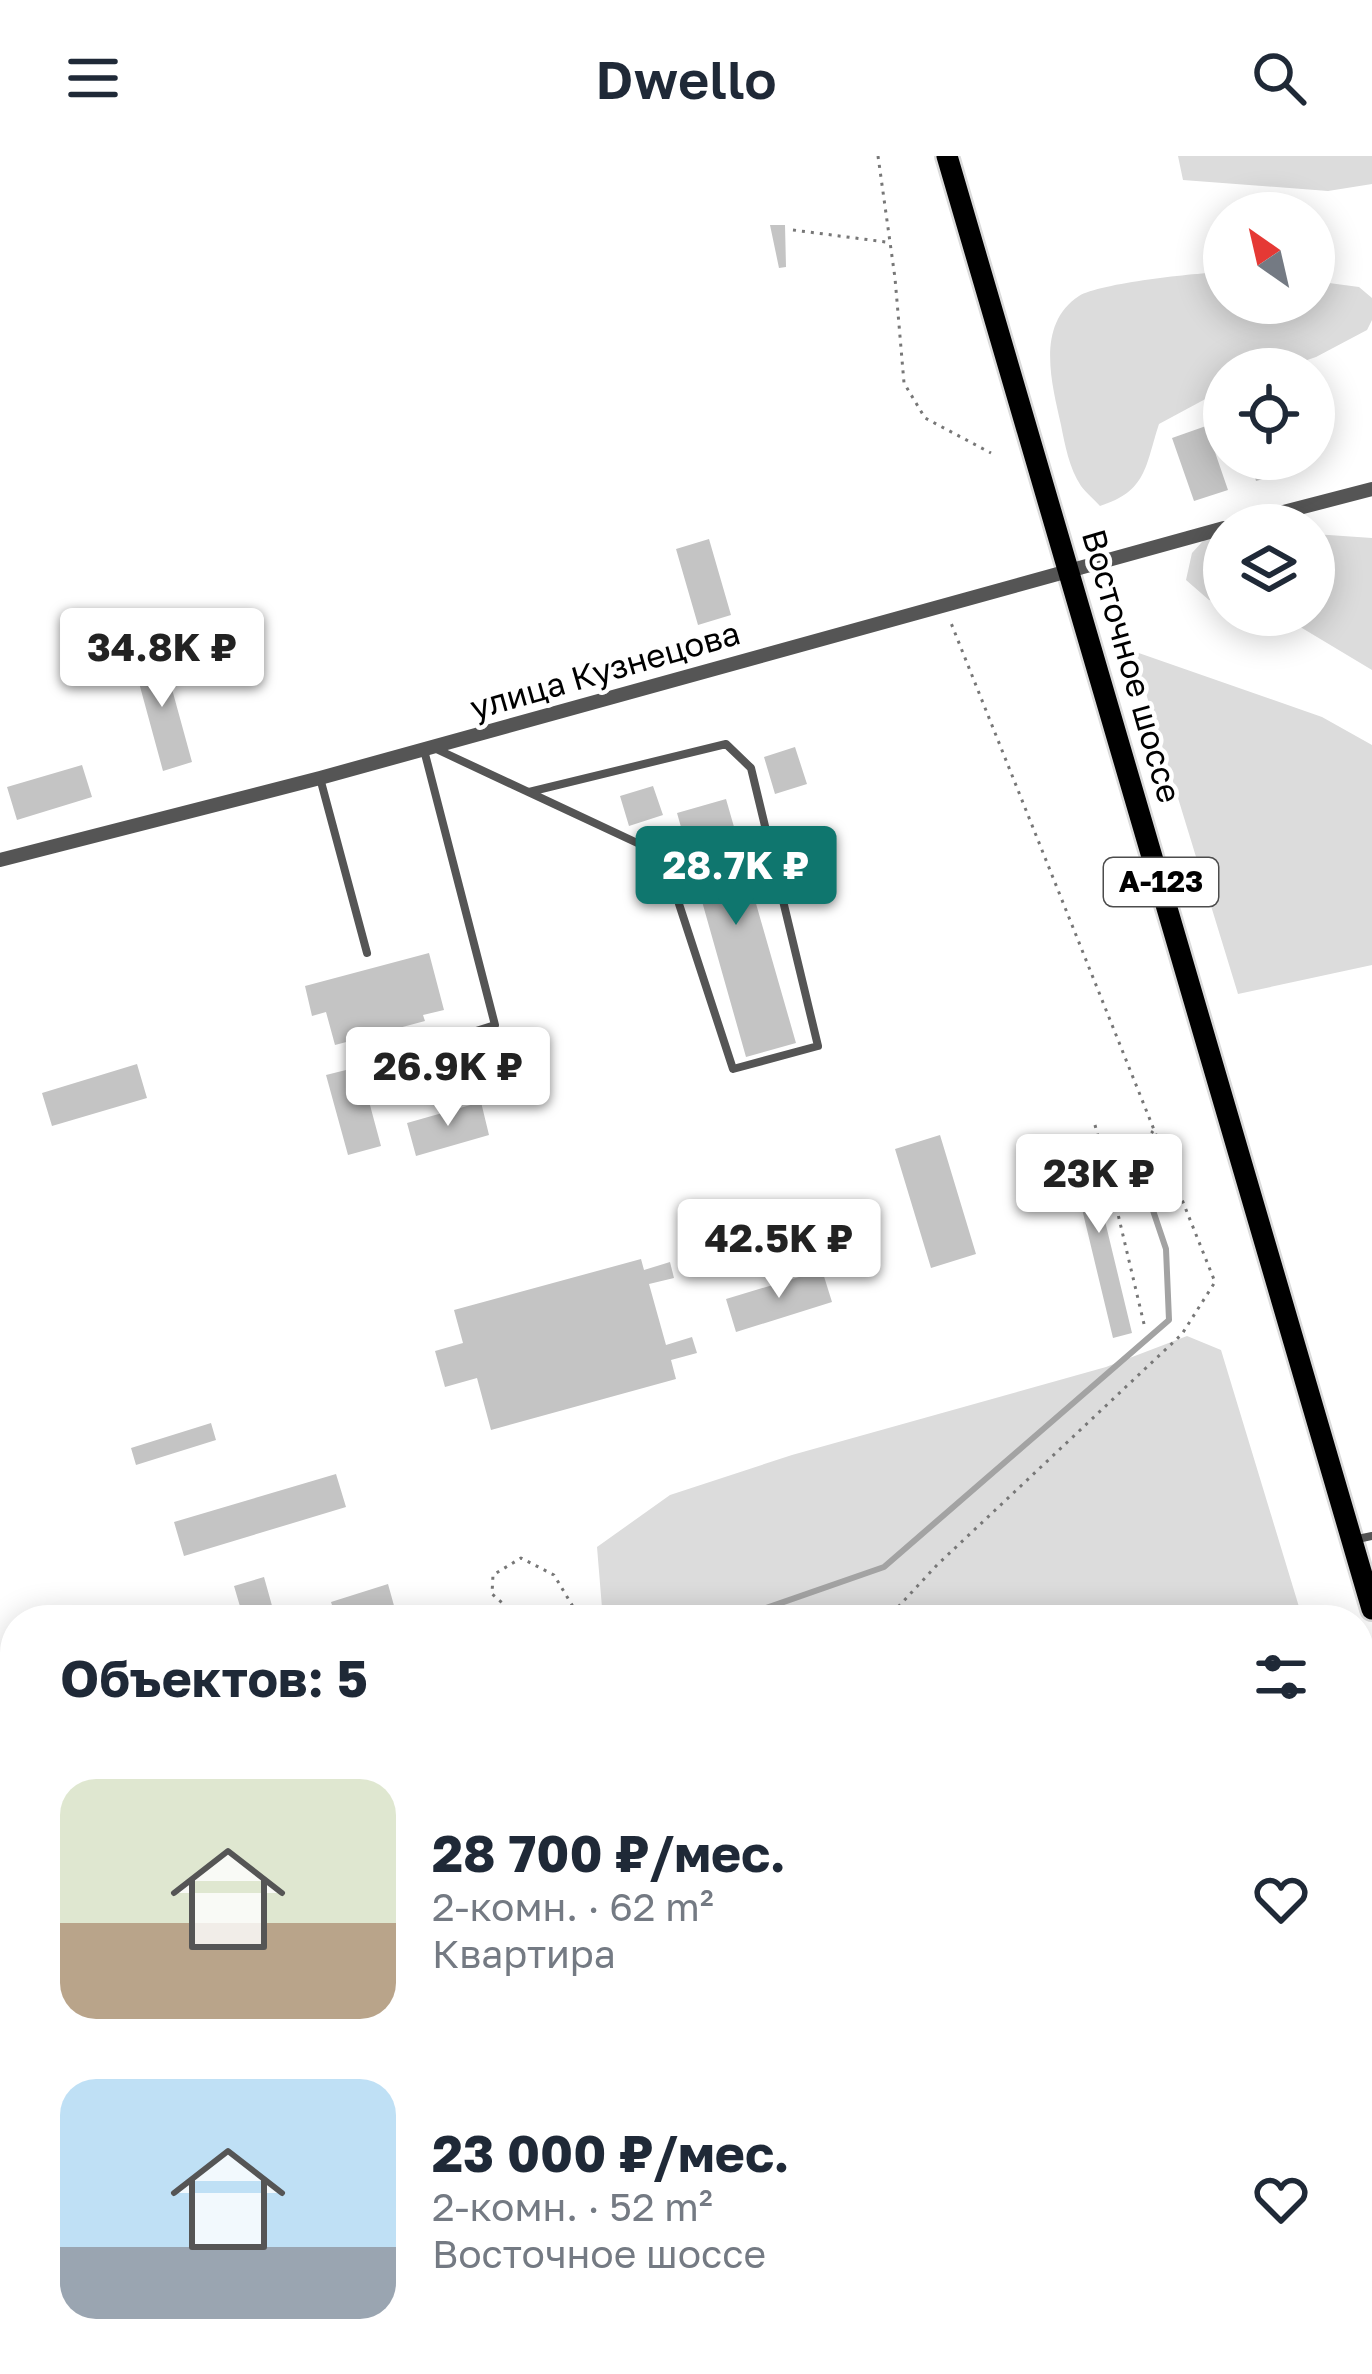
<!DOCTYPE html>
<html lang="ru">
<meta charset="utf-8">
<style>
:root{--surface:#fff;--page:#f6f6f7;--text:#1f2937;--muted:#747a83;--accent:#0f766e}
body{margin:0;font-family:"Golos Text",sans-serif;background:var(--page);color:var(--text);height:100vh;display:flex;flex-direction:column;font-size:45px;white-space:nowrap}
*{box-sizing:border-box;margin:0}
p{font-size:39px;color:var(--muted)}
.icon{flex:none;width:66px;height:66px;fill:none;stroke:currentColor;stroke-width:2;stroke-linecap:round;stroke-linejoin:round}
.map{position:relative;flex:1;overflow:hidden}
.drawer{position:absolute;left:0px;top:1449px;width:1374px;height:771px;display:flex;flex-direction:column;background:var(--surface);border-radius:48px 48px 0 0;box-shadow:0 6px 30px #0003}
.drawer>*{flex:none}
.needle{width:78px;rotate:326deg}
.fabs{position:absolute;left:1203px;top:36px;display:grid;gap:24px}
.fabs a{display:grid;place-items:center;width:132px;height:132px;border-radius:50%;background:var(--surface);box-shadow:0 6px 30px #0003;font-size:60px}
.price{position:absolute;translate:-50% -102px;padding:0 27px;border-radius:12px;background:#fff;color:#222;font-size:39px;line-height:78px;filter:drop-shadow(0 3px 6px #0008)}
.price::after{content:'';position:absolute;left:50%;top:72px;width:36px;height:27px;margin-left:-18px;background:inherit;clip-path:polygon(0 0,100% 0,50% 100%)}
.price.active{background:var(--accent);color:#fff}
ul{padding:0;list-style:none}
li{display:flex;align-items:center;gap:36px;height:300px;padding:0 60px}
li span{display:grid;place-items:center;flex:none;width:336px;height:240px;border-radius:36px;color:#555}
li>.icon{margin-inline-start:auto}
span .icon{width:144px;height:144px;fill:#fffc;stroke-width:1}
li b{font-size:51px}
h2{display:flex;justify-content:space-between;align-items:center;height:144px;padding:0 60px;font-size:51px}
header{display:flex;justify-content:space-between;align-items:center;height:156px;padding:0 60px;background:var(--surface);font-size:54px;font-weight:600}
.map>svg:first-child{display:block}
.green{fill:#dcdcdc}
.lines{fill:none;stroke-linecap:round;stroke-linejoin:round}
.stream{stroke:#a3a3a3;stroke-width:6}
.building{fill:#c4c4c4}
.primary-casing{stroke:#dbdbdb;stroke-width:26}
.path{stroke:#777;stroke-width:3;stroke-dasharray:3 6;stroke-linecap:butt}
.lane{stroke:#555;stroke-width:8}
.street{stroke:#555;stroke-width:14}
.primary{stroke:#000;stroke-width:21}
.labels{text-anchor:middle;stroke-width:9;stroke-linejoin:round;paint-order:stroke}
.shield{fill:#fff;stroke:#4c4c4c;stroke-width:3}
.shield-label{font-size:30px;font-weight:bold;fill:#000}
.street-label{font-size:33px;fill:#000;stroke:#fff}
</style>
<header><svg class="icon" aria-label="menu" viewBox="0 0 24 24"><path d="M4 6h16M4 12h16M4 18h16"/></svg>Dwello<svg class="icon" aria-label="search" viewBox="0 0 24 24"><circle cx="10" cy="10" r="6"/><path d="M15 15l6 6"/></svg></header>
<div class="map">
<svg width="1372" height="2218" viewBox="0 0 1372 2218">
<rect width="100%" height="100%" fill="#fff"/>
<!-- green -->
<path class="green" d="M1178 0H1372V28L1328 35 1183 24Z
M1224 116V147H1314V125L1359 131 1372 142V164L1367 174 1316 201 1281 213H1224V233L1159 268C1145 311 1147 335 1100 350 1094 343 1086 337 1081 330 1069 312 1065 289 1061 269 1052 228 1035 169 1079 140 1100 127 1196 117 1224 116Z
M1212 375H1224V448L1209 444 1186 424 1192 397Z
M1314 378 1372 382V514L1292 466 1265 459H1314Z
M1133 495 1322 561 1372 589V809L1238 838Z
M1187 1180 1221 1194 1303 1464H603L597 1391 670 1339 792 1299 1106 1211Z
M1359 1654 1372 1698V1943L1359 1944Z
M1040 2205H1199L1201 2218H1014Z"/>
<g class="lines">
<!-- stream -->
<path class="stream" d="M732 1464 884 1411 1169 1164 1166 1093 1141 1019
M816 2205 820 2218"/>
</g>
<!-- building -->
<path class="building" d="M770 69H785L786 111 779 112Z
M1206 270 1228 334 1194 345 1172 282Z
M1250 303H1289L1292 315 1256 325Z
M709 383 731 459 698 469 676 393Z
M161 493 192 606 163 615 132 501Z
M795 591 807 628 775 638 764 601Z
M82 609 92 641 17 664 7 631Z
M653 630 663 659 629 670 620 640Z
M726 643 796 887 746 901 677 657Z
M429 797 444 854 423 859 425 865 335 889 326 856 312 860 305 830Z
M137 908 147 942 52 970 42 937Z
M354 912H360L381 990 348 999 326 919Z
M481 946 489 979 416 1000 407 967Z
M1084 978 1132 1177 1113 1182 1065 982Z
M940 979 976 1098 931 1112 895 993Z
M641 1103 644 1114 670 1106 674 1122 649 1128 666 1189 692 1181 697 1197 671 1204 676 1223 491 1274 477 1222 445 1231 435 1195 463 1187 454 1154Z
M822 1114 832 1146 736 1176 726 1143Z
M211 1267 216 1284 136 1309 131 1292Z
M336 1318 346 1351 184 1400 174 1366Z
M264 1421 276 1464H244L234 1430Z
M388 1428 398 1464H337L331 1446Z
M15 1610V2218H0V1614Z"/>
<g class="lines">
<defs>
<path id="primary" d="M947 0 1372 1453"/>
</defs>
<!-- primary casing -->
<use href="#primary" class="primary-casing"/>
<!-- path -->
<path class="path" d="M878 0 895 122 904 227 925 262 991 297
M793 74 886 86
M1095 969 1107 1014
M1144 1168 1108 1016 1130 1005 1153 975
M522 1464 492 1438 493 1419 521 1402 554 1419 581 1464
M886 1464 937 1409 1182 1178 1215 1126 951 467
M803 2205 807 2218
M882 2205 885 2218"/>
<!-- lane -->
<path class="lane" d="M432 591 663 699 733 913 818 890 751 612 726 588 529 636
M320 622 367 797
M397 900 495 869 424 594
M1353 1384 1372 1380
M1359 2030 1372 2026"/>
<!-- street -->
<path class="street" d="M1234 369 1372 333
M0 704 320 622 1224 372"/>
<!-- primary -->
<use href="#primary" class="primary"/>
</g>
<g class="labels">
<!-- shield labels -->
<rect class="shield" x="1104" y="702" width="114" height="48" rx="9"/>
<g class="shield-label">
<text x="1161" y="736">А-123</text>
</g>
<!-- street labels -->
<g class="street-label">
<text transform="translate(1132 510) rotate(74)" y="12">Восточное шоссе</text>
<text transform="translate(605 514) rotate(-16)" y="12">улица Кузнецова</text>
</g>
</g>
</svg>
<div class="fabs">
<a><svg class="needle" viewBox="-14 -14 28 28"><path d="M0-13l5 13h-10z" fill="#e53935"/><path d="M0 13l5-13h-10z" fill="#747a83"/></svg></a>
<a><svg class="icon" aria-label="locate" viewBox="0 0 24 24"><circle cx="12" cy="12" r="6"/><path d="M12 2v4M12 18v4M2 12h4M18 12h4"/></svg></a>
<a><svg class="icon" aria-label="layers" viewBox="0 0 24 24"><path d="M12 4l9 5-9 5-9-5zM3 14l9 5 9-5"/></svg></a>
</div>
<b class="price" style="left:162px;top:554px">34.8K ₽</b>
<b class="price active" style="left:736px;top:772px">28.7K ₽</b>
<b class="price" style="left:448px;top:973px">26.9K ₽</b>
<b class="price" style="left:1099px;top:1080px">23K ₽</b>
<b class="price" style="left:779px;top:1145px">42.5K ₽</b>
<section class="drawer">
<h2>Объектов: 5<svg class="icon" aria-label="filters" viewBox="0 0 24 24"><path d="M4 7h16M4 17h16"/><circle cx="9" cy="7" r="2"/><circle cx="15" cy="17" r="2"/></svg></h2>
<ul>
<li><span style="background:linear-gradient(#dfe7d0 60%,#b9a48a 0)"><svg class="icon" aria-label="home" viewBox="0 0 24 24"><path d="M3 11l9-7 9 7M6 9v11h12V9"/></svg></span><div><b>28 700 ₽/мес.</b><p>2-комн. · 62 m²</p><p>Квартира</p></div><svg class="icon" aria-label="heart" viewBox="0 0 24 24"><path d="M12 20l-8-8c-3-5 5-10 8-4 3-6 11-1 8 4z"/></svg></li>
<li><span style="background:linear-gradient(#bfe0f5 70%,#9aa5b1 0)"><svg class="icon" aria-label="home" viewBox="0 0 24 24"><path d="M3 11l9-7 9 7M6 9v11h12V9"/></svg></span><div><b>23 000 ₽/мес.</b><p>2-комн. · 52 m²</p><p>Восточное шоссе</p></div><svg class="icon" aria-label="heart" viewBox="0 0 24 24"><path d="M12 20l-8-8c-3-5 5-10 8-4 3-6 11-1 8 4z"/></svg></li>
</ul>
</section>
</div>
